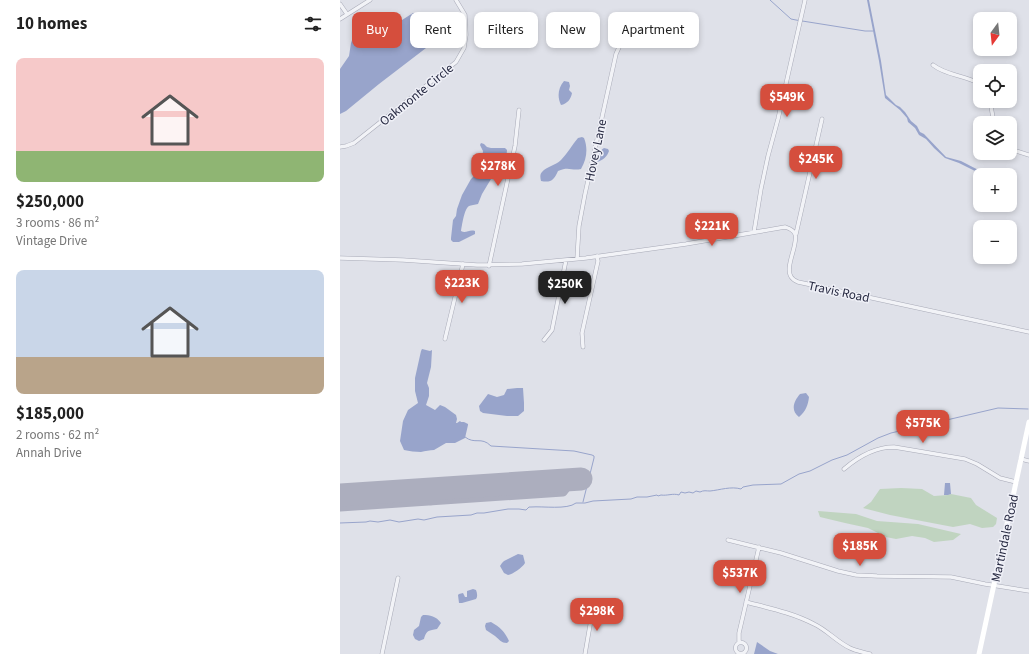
<!DOCTYPE html>
<meta charset="utf-8">
<style>
:root{--surface:#fff;--page:#f6f6f6;--text:#222;--muted:#767676;--accent:#d54e3d}
body{margin:0;font-family:"Source Sans 3",sans-serif;background:var(--page);color:var(--text);height:100vh;display:flex;flex-direction:column;font-size:15px;white-space:nowrap}
*{box-sizing:border-box;margin:0}
p{font-size:13px;color:var(--muted)}
.icon{flex:none;width:22px;height:22px;fill:none;stroke:currentColor;stroke-width:2;stroke-linecap:round;stroke-linejoin:round}
.map{position:relative;flex:1;overflow:hidden}
.side{display:flex;flex-direction:column;background:var(--surface);width:340px}
.side>*{flex:none}
.guide{position:absolute;left:12px;top:12px;width:380px;height:36px;display:flex;gap:8px}
.needle{width:26px;rotate:195deg}
.buttons{position:absolute;left:633px;top:12px;display:grid;gap:8px}
.buttons a{display:grid;place-items:center;width:44px;height:44px;border-radius:8px;background:var(--surface);box-shadow:0 2px 6px #0003;font-size:20px}
.price{position:absolute;translate:-50% -34px;padding:0 9px;border-radius:8px;background:var(--accent);color:#fff;font-size:13px;line-height:26px;filter:drop-shadow(0 1px 2px #0008)}
.price::after{content:'';position:absolute;left:50%;top:24px;width:12px;height:9px;margin-left:-6px;background:inherit;clip-path:polygon(0 0,100% 0,50% 100%)}
.price.active{background:#222;color:#fff}
ul{padding:0;list-style:none}
li{display:grid;align-content:center;gap:8px;height:212px;padding:0 16px}
li span{display:grid;place-items:center;height:124px;border-radius:8px;color:#555}
li>.icon{margin-inline-start:auto}
span .icon{width:72px;height:72px;fill:#fffc;stroke-width:1}
li b{font-size:17px}
h2{display:flex;justify-content:space-between;align-items:center;height:48px;padding:0 16px;font-size:17px}
.chip{padding:0 14px;border-radius:8px;background:var(--surface);box-shadow:0 2px 6px #0003;font-size:14px;line-height:36px}
.chip.active{background:var(--accent);color:#fff}
main{display:flex;flex:1;min-height:0}
.map>svg:first-child{display:block}
.green{fill:#c0d4c0}
.water{fill:#98a4cb}
.lines{fill:none;stroke-linecap:round;stroke-linejoin:round}
.stream{stroke:#98a4cb;stroke-width:1}
.taxiway{stroke:#acaebe;stroke-width:9}
.runway{stroke:#acaebe;stroke-width:23}
.street-casing{stroke:#a8aab7;stroke-width:4.5}
.street{stroke:#f2f3f7;stroke-width:3.5}
.secondary{stroke:#fff;stroke-width:5}
.labels{text-anchor:middle;stroke-width:3;stroke-linejoin:round;paint-order:stroke}
.street-label{font-size:13px;fill:#272a42;stroke:#eff0f7}
</style>
<main>
<section class="side">
<h2>10 homes<svg class="icon" aria-label="filters" viewBox="0 0 24 24"><path d="M4 7h16M4 17h16"/><circle cx="9" cy="7" r="2"/><circle cx="15" cy="17" r="2"/></svg></h2>
<ul>
<li><span style="background:linear-gradient(#f6c9c9 75%,#8fb573 0)"><svg class="icon" aria-label="home" viewBox="0 0 24 24"><path d="M3 11l9-7 9 7M6 9v11h12V9"/></svg></span><div><b>$250,000</b><p>3 rooms · 86 m²</p><p>Vintage Drive</p></div></li>
<li><span style="background:linear-gradient(#c9d6e8 70%,#b9a48a 0)"><svg class="icon" aria-label="home" viewBox="0 0 24 24"><path d="M3 11l9-7 9 7M6 9v11h12V9"/></svg></span><div><b>$185,000</b><p>2 rooms · 62 m²</p><p>Annah Drive</p></div></li>
</ul>
</section>
<div class="map">
<svg width="689" height="654" viewBox="0 0 689 654">
<rect width="100%" height="100%" fill="#dfe1e9"/>
<!-- green -->
<path class="green" d="M561 488 582 489 594 496 608 495 611 494 631 498 636 505 657 518 656 524 653 527 642 528 630 524 613 527 550 515 523 508 531 502 540 489Z
M478 511 516 514 537 521 578 524 621 534 613 540 594 542 585 538 572 536 556 539 546 537 528 528 505 523 480 517Z"/>
<!-- water -->
<path class="water" d="M527 0H529L541 61 546 95 556 105 560 107 565 112 571 121 577 126 580 132 584 134 606 157 621 161 648 175H643L619 163 605 158 594 148 586 139 579 135 575 128 568 122 567 118 560 110 545 98 539 61Z
M73 13 83 15 92 22 94 35 86 48 39 84 6 111 0 114V69L9 56 11 43 15 32 20 29 38 30 51 27Z
M224 81 229 82 230 86 229 90 232 93C231 99 227 104 221 105 217 97 218 88 224 81Z
M242 137 244 138C248 148 247 159 241 169 231 171 229 166 218 171 214 180 211 183 201 181 200 177 200 174 202 172 207 166 215 166 221 160 227 154 232 145 238 138Z
M141 143 144 144 147 147 151 148H165L167 150 165 172 162 179 156 178 151 179 142 194 138 204C135 205 131 205 129 206 124 209 122 226 121 231 126 234 129 229 135 231V234L119 242H113L111 240V238L113 220 116 216 117 209 122 195 131 179 141 169 143 151 140 145Z
M264 148 268 149 269 151C267 157 263 160 257 162 257 157 260 150 264 148Z
M82 349 90 351 92 350 91 367 87 383 89 388V396L86 405 95 410 100 405 105 407 116 415 117 419 116 423H117L120 421 121 422H124L128 424V425L125 438 115 443H106L94 450C90 450 85 451 81 452 76 452 69 451 64 450L60 441 63 421 68 410 78 403 75 391V378L81 351Z
M177 388H183L184 403V411L178 416H167L143 413 140 411 139 406 148 394 157 397 164 395 167 389Z
M466 393 469 397C468 405 466 411 459 417 450 410 454 401 460 394Z
M605 483H610L611 494 608 495H604Z
M178 554 183 555 185 563C182 568 173 574 168 575L164 573 160 566 162 563 164 561Z
M133 589 136 590C137 593 138 596 136 599L122 603H119L118 595 119 594 123 593 125 597H127V591Z
M83 615C90 615 96 616 101 623L97 629C89 631 87 629 84 639L79 641 75 639 73 635 74 630 79 626 81 617Z
M151 622C160 627 165 632 169 641L167 643C161 643 160 640 155 636 152 634 149 632 146 630L145 626 146 623Z
M417 642 430 651 438 654H414Z"/>
<g class="lines">
<!-- stream -->
<path class="stream" d="M430 0 451 19 456 20 525 31H533
M125 437C135 445 141 436 151 446L234 451 252 455 254 456V458L243 502
M0 523 26 522 30 521 38 522 50 520 59 522 78 519 84 520 97 517 131 515 137 513H144L168 509H179L186 510 189 507H191C203 506 227 510 236 503H245L253 501 291 499 297 497H307L317 495 318 496 321 495C327 496 333 493 339 495L341 492 345 493 349 492 353 493 356 491 360 492C364 490 366 491 370 491 380 490 391 486 401 489L403 487 413 485 441 484 459 474 470 471 492 460 507 455 538 438 551 433 658 408 688 409"/>
<!-- taxiway -->
<path class="taxiway" d="M209 481 210 493
M91 489V501
M0 507 223 492 226 488V480"/>
<!-- runway -->
<path class="runway" d="M0 495 241 479"/>
<defs>
<path id="street" d="M0 4 7 14
M0 19 30 0
M593 65C607 76 625 75 640 84
M650 101 654 123
M0 147 6 146 14 143 116 62 124 48 126 35 125 15 116 0
M670 147 676 151 689 155
M414 232 421 189 428 156 438 119 465 0
M456 234 482 119
M0 258 63 260 137 265 182 264 246 258 346 244 445 227C448 228 453 229 455 234 459 245 442 270 453 279 455 281 457 281 458 282L689 332
M237 259 239 226 245 194 276 54 281 43
M149 266 175 146 179 110
M105 339 123 264
M204 340 212 330 226 260
M243 347 242 333 258 261 257 256
M681 459 689 461
M504 469C518 457 535 447 554 447L625 459 637 464 660 478 676 482
M388 540 441 553 498 571 516 575 537 576 611 577 645 584 689 591
M406 602C429 608 453 613 474 624 487 630 497 642 510 648 516 651 523 652 530 654
M399 642V633L419 547
M395.5 648a5.5 5.5 0 1 1 11 0a5.5 5.5 0 1 1-11 0Z
M42 654 58 578
M245 654 253 608"/>
</defs>
<!-- street casing -->
<use href="#street" class="street-casing"/>
<!-- street -->
<use href="#street" class="street"/>
<!-- secondary -->
<path class="secondary" d="M639 654 689 422"/>
</g>
<g class="labels">
<!-- street labels -->
<g class="street-label">
<text transform="translate(76 94) rotate(-39)" y="5">Oakmonte Circle</text>
<text transform="translate(255 150) rotate(-78)" y="5">Hovey Lane</text>
<text transform="translate(499 291) rotate(12)" y="5">Travis Road</text>
<text transform="translate(664 538) rotate(-78)" y="5">Martindale Road</text>
</g>
</g>
</svg>
<div class="buttons">
<a><svg class="needle" viewBox="-14 -14 28 28"><path d="M0-13l5 13h-10z" fill="#e53935"/><path d="M0 13l5-13h-10z" fill="#767676"/></svg></a>
<a><svg class="icon" aria-label="locate" viewBox="0 0 24 24"><circle cx="12" cy="12" r="6"/><path d="M12 2v4M12 18v4M2 12h4M18 12h4"/></svg></a>
<a><svg class="icon" aria-label="layers" viewBox="0 0 24 24"><path d="M12 4l9 5-9 5-9-5zM3 14l9 5 9-5"/></svg></a>
<a>+</a>
<a>−</a>
</div>
<b class="price" style="left:447px;top:118px">$549K</b>
<b class="price" style="left:476px;top:180px">$245K</b>
<b class="price" style="left:158px;top:187px">$278K</b>
<b class="price" style="left:372px;top:247px">$221K</b>
<b class="price" style="left:122px;top:304px">$223K</b>
<b class="price active" style="left:225px;top:305px">$250K</b>
<b class="price" style="left:583px;top:444px">$575K</b>
<b class="price" style="left:520px;top:567px">$185K</b>
<b class="price" style="left:400px;top:594px">$537K</b>
<b class="price" style="left:257px;top:632px">$298K</b>
<div class="guide">
<a class="chip active">Buy</a>
<a class="chip">Rent</a>
<a class="chip">Filters</a>
<a class="chip">New</a>
<a class="chip">Apartment</a>
</div>
</div>
</main>
